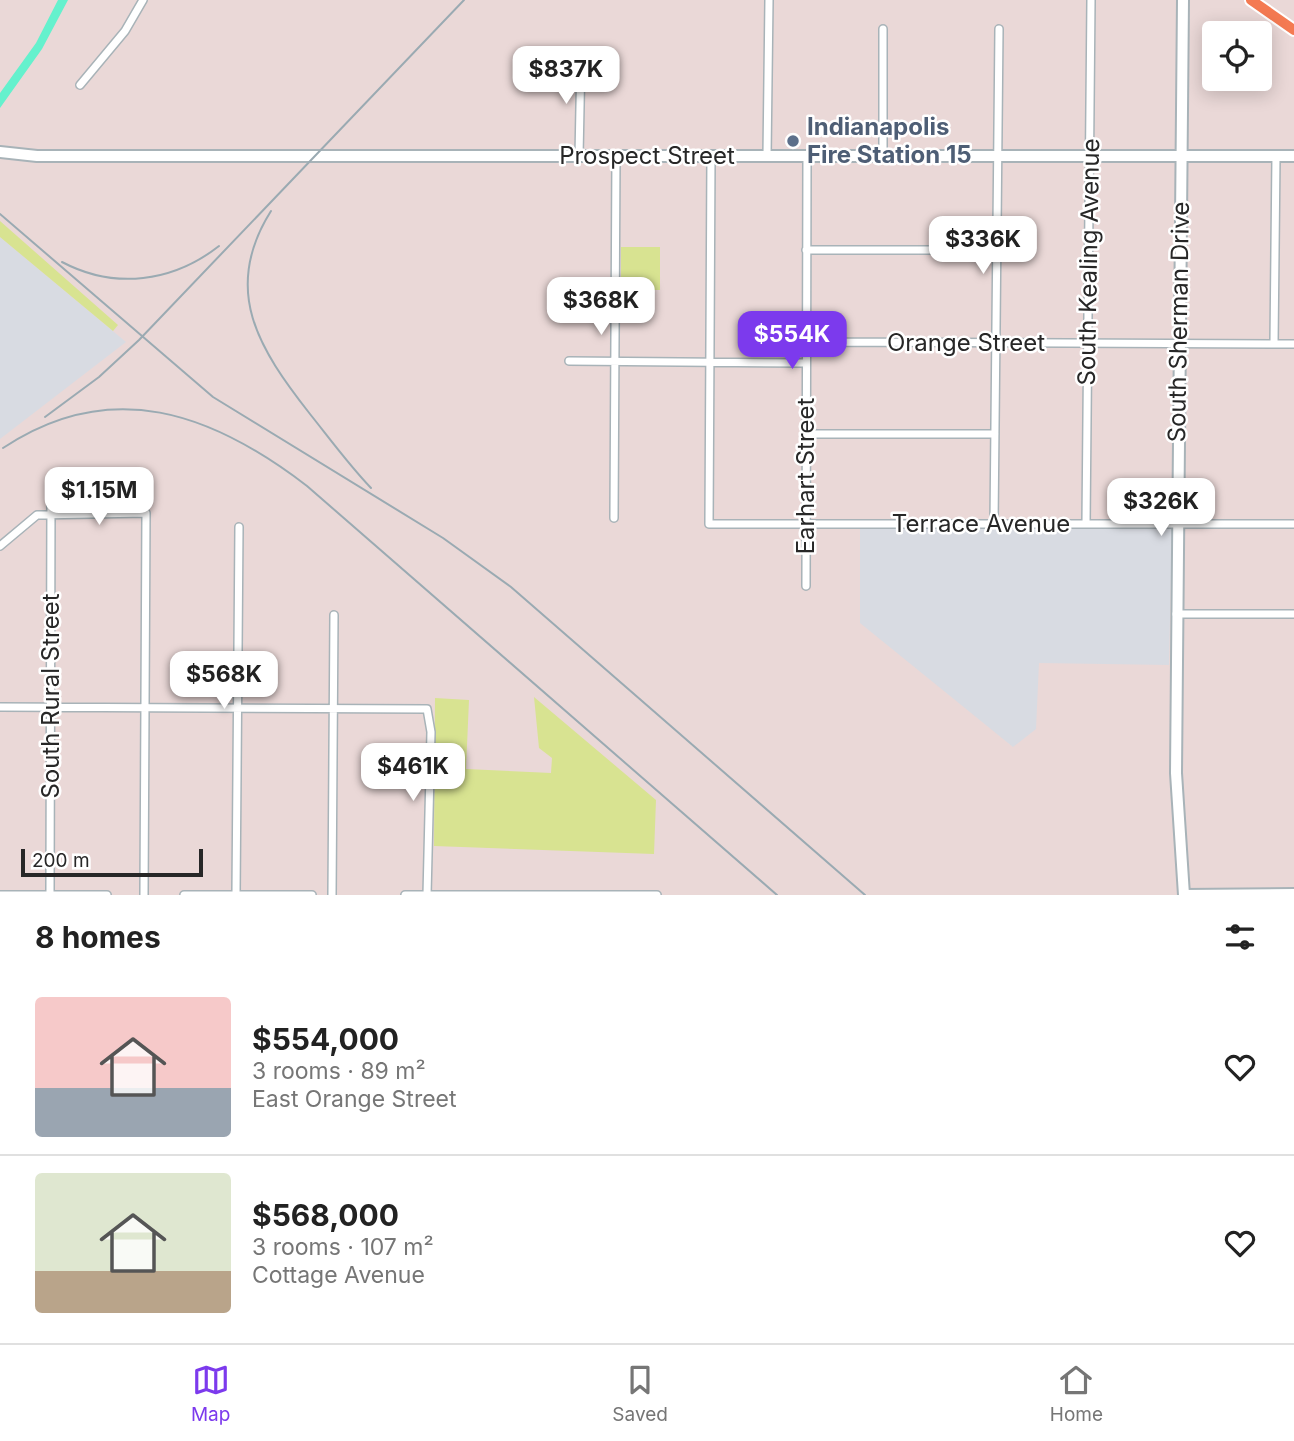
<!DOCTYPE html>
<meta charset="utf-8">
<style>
:root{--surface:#fff;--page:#f2f2f2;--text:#222;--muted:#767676;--line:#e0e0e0;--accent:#7c3aed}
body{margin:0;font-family:Inter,sans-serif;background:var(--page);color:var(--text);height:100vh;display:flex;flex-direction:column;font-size:26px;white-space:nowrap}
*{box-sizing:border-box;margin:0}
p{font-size:23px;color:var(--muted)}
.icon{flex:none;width:38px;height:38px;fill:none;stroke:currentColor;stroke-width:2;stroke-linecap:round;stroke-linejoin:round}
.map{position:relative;height:895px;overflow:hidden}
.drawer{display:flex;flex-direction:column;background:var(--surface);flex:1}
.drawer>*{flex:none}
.fabs{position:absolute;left:1202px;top:21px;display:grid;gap:14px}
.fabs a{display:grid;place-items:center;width:70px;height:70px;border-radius:7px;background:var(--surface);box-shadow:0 4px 18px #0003;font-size:35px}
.scale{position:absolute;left:21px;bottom:18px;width:182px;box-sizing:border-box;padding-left:7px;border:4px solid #272727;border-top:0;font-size:19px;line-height:24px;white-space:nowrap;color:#272727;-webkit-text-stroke:5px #fff;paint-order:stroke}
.price{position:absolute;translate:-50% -60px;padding:0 16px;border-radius:14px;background:#fff;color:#222;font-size:23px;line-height:46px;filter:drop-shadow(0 2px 4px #0008)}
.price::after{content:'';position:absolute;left:50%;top:42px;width:21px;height:16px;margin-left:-10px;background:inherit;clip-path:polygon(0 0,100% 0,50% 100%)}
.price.current{background:var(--accent);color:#fff}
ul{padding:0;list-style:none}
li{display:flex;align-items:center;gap:21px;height:175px;padding:0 35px}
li+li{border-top:2px solid var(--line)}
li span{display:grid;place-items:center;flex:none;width:196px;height:140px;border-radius:7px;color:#555}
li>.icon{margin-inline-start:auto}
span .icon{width:84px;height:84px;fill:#fffc;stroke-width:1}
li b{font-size:30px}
h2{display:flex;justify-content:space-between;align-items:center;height:84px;padding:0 35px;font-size:30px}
.tab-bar{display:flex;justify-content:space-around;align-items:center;height:98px;border-top:2px solid var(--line);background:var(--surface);font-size:19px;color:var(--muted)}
.tab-bar a{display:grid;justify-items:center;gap:4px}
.tab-bar .current{color:var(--accent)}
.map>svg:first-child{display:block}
.industrial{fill:#d8dbe2}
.green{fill:#d8e391}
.water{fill:#65f1cd}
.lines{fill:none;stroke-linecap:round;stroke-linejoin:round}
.street-casing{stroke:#a8b3b8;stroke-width:10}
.secondary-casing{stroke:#a8b3b8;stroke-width:14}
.primary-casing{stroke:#fff;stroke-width:14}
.street{stroke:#fff;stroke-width:7}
.secondary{stroke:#fff;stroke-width:10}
.primary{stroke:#f47a52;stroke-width:10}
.rail{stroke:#9aaab2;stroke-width:2}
.service-dot{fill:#5c6f8a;stroke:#fff;stroke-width:2.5}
.labels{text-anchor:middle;stroke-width:5;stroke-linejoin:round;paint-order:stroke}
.service-label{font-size:24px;font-weight:bold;fill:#4e5e75;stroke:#fff;text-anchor:start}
.street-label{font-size:24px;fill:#272727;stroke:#fff}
</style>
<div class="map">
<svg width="1294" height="895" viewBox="0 0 1294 895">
<rect width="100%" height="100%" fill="#ead8d7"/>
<!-- industrial -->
<path class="industrial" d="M0 237 126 342 0 439Z
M860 529H1172L1169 665 1039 663 1036 729 1013 747 860 623Z"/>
<!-- green -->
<path class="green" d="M0 221 118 325 113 331 0 237Z
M621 247H660V290H621Z
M534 697 656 800 654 854 434 846 435 698 469 700 466 769 551 773 552 758 539 748Z"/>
<!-- water -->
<path class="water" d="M58 0H68L42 49 0 108V93L36 43Z"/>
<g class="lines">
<defs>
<path id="street" d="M883 29V157
M80 85 125 31 143 0
M579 156 581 57
M711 156 709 524H1294
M767 156 769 0
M806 250H997
M806 342 1294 344
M1274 344 1276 156
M569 361 806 363
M806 434H995
M614 518 616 156
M994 524 999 29
M1086 524 1091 0
M0 546 37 515 146 513 144 895
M806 586 807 156
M1176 614H1294
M0 707 427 709 431 732 427 895
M0 895H107
M50 895 51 497
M184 895H312
M236 895 239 527
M332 895 334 615
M405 895H657"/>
<path id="secondary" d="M1183 0 1176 773 1184 895 1294 894
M0 152 37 156H1294"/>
<path id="primary" d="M1251 0 1294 30"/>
</defs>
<!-- street casing -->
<use href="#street" class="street-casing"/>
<!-- secondary casing -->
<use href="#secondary" class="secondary-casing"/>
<!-- primary casing -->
<use href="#primary" class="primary-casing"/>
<!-- street -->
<use href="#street" class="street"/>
<!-- secondary -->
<use href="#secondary" class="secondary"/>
<!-- primary -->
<use href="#primary" class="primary"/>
<!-- rail -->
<path class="rail" d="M271 211C221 290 259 349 310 414 330 439 349 465 371 488
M0 214 213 397 443 538 511 587 865 895
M62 262C115 290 173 282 219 246
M45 417 99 377 139 340 464 0
M3 448C111 376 212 413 307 486L777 895"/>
</g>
<!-- markers -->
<circle class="service-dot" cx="793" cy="141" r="7"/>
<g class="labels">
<!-- service labels -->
<g class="service-label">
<text x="807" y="135">Indianapolis<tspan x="807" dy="28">Fire Station 15</tspan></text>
</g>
<!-- street labels -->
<g class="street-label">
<text x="647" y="164">Prospect Street</text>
<text transform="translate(1089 262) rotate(-89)" y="8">South Kealing Avenue</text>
<text transform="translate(1179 322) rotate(-89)" y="8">South Sherman Drive</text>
<text x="966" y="351">Orange Street</text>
<text transform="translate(806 476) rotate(-90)" y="8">Earhart Street</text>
<text x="981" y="532">Terrace Avenue</text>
<text transform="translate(51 696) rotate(-90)" y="8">South Rural Street</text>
</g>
</g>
</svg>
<div class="fabs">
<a><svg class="icon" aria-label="locate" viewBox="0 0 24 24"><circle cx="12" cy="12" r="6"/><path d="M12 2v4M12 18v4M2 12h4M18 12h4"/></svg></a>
</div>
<div class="scale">200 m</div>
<b class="price" style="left:566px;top:106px">$837K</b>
<b class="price" style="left:983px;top:276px">$336K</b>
<b class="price" style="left:601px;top:337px">$368K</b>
<b class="price current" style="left:792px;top:371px">$554K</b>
<b class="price" style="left:99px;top:527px">$1.15M</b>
<b class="price" style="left:1161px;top:538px">$326K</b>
<b class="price" style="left:224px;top:711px">$568K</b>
<b class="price" style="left:413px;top:803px">$461K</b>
</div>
<section class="drawer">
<h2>8 homes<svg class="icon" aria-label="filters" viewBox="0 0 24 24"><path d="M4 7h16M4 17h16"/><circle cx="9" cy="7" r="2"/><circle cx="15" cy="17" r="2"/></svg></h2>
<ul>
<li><span style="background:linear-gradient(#f6c9c9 65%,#9aa5b1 0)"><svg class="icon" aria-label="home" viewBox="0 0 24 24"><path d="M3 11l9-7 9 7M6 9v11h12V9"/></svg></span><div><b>$554,000</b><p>3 rooms · 89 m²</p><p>East Orange Street</p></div><svg class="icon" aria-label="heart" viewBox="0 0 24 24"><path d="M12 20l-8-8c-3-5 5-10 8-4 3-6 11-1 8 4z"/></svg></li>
<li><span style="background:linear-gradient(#dfe7d0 70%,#b9a48a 0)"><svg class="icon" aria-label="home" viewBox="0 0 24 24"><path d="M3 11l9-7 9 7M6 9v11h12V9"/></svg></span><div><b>$568,000</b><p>3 rooms · 107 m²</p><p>Cottage Avenue</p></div><svg class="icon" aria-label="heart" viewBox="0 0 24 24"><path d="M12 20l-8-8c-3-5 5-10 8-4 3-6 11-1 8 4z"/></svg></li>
</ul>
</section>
<nav class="tab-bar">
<a class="current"><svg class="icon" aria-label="map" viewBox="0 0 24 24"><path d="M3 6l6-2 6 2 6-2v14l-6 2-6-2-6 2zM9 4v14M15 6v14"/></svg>Map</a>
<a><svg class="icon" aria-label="saved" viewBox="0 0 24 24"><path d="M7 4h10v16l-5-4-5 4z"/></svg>Saved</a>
<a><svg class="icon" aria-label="home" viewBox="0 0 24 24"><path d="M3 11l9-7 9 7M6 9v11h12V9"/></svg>Home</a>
</nav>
